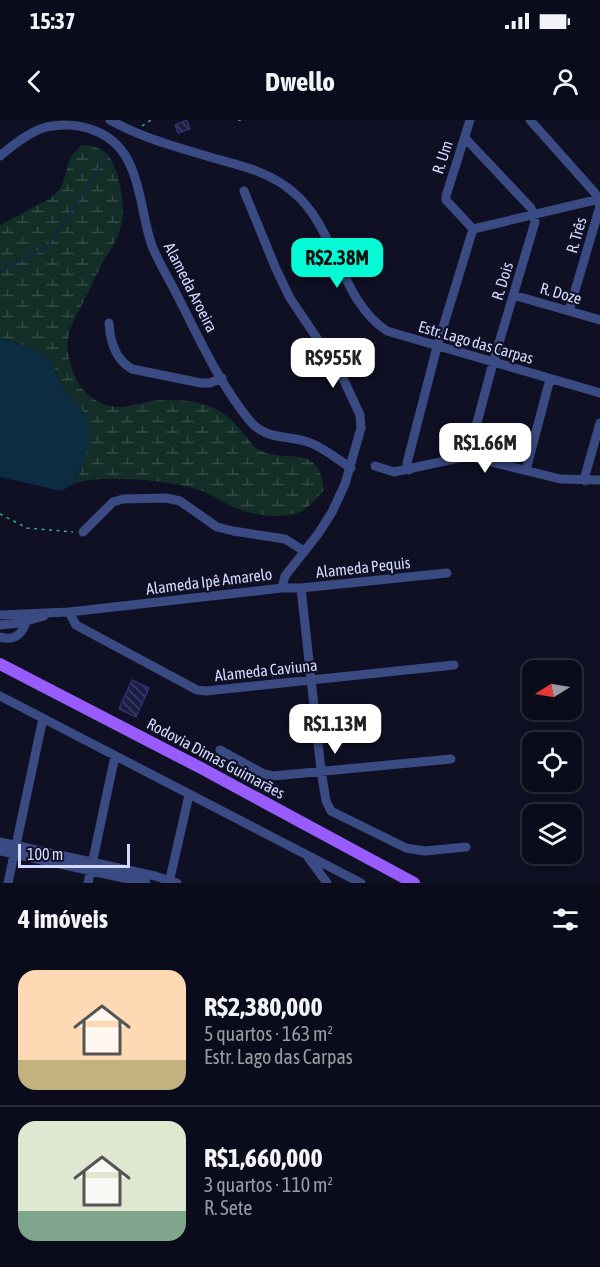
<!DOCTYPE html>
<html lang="pt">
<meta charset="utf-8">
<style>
:root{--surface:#0b0c1b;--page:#141524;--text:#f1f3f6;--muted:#9a9ba3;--line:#2b2c3a;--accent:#04f9d4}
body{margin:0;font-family:"Asap Condensed",sans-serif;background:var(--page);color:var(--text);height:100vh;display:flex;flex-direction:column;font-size:22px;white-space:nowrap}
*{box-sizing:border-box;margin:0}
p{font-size:20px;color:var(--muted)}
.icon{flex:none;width:33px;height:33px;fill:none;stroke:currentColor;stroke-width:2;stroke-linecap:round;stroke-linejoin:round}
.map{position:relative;height:763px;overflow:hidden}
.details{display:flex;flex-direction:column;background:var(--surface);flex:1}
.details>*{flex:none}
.needle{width:39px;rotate:259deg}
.buttons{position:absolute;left:522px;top:540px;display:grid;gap:12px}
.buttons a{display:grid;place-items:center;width:60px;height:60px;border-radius:12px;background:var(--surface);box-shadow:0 3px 9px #0003,0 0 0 2px var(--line);font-size:30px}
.scale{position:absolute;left:18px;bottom:15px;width:112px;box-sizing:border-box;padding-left:6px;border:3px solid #d2d8fe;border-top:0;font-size:16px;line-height:21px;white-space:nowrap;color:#d2d8fe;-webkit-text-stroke:4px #0f1024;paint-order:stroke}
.price{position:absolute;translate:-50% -51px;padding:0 14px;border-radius:12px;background:#fff;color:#222;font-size:20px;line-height:39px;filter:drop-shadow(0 2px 3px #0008)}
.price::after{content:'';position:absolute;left:50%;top:36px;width:18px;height:14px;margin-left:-9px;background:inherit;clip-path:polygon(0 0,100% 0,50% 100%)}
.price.on{background:var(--accent);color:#111}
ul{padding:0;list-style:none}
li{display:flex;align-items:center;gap:18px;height:150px;padding:0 18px}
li+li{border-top:2px solid var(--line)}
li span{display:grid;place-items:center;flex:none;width:168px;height:120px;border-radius:18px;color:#555}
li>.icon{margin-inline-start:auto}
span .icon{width:72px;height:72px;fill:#fffc;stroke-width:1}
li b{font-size:26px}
h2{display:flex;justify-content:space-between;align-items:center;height:72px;padding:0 18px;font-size:26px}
.status{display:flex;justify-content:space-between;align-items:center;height:42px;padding:0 30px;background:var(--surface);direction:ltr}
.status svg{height:16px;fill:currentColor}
header{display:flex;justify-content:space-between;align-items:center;height:78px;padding:0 18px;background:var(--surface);font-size:27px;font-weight:700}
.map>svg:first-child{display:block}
.wetland{fill:url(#wetland-marsh)}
.water{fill:#0b2c41}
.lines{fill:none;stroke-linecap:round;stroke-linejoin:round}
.stream{stroke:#0b2c41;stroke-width:2}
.building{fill:url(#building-back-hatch);stroke:#2d3170;stroke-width:1.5}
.path{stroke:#31b48b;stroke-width:1.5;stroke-dasharray:3 4.5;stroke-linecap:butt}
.minor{stroke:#3a4a82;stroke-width:9}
.major{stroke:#985bfc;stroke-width:12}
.labels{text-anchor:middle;stroke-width:4.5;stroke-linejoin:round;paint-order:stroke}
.street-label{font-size:16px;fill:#d2d8fe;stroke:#0f1024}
</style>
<div class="status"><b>15:37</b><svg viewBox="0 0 49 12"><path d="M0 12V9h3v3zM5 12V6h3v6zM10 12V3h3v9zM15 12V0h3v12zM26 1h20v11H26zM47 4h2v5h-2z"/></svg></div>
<header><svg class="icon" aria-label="back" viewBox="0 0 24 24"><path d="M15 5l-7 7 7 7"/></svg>Dwello<svg class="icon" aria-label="person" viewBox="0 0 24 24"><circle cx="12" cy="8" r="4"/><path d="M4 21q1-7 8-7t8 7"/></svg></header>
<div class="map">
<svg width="600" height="763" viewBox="0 0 600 763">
<defs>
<pattern id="wetland-marsh" width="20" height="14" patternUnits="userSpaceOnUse" patternTransform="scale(1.5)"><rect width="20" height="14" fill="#122e26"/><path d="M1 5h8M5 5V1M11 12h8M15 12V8" fill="none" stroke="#344c47"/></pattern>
<pattern id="building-back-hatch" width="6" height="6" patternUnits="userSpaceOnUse" patternTransform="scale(1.5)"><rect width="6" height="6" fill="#1b1d45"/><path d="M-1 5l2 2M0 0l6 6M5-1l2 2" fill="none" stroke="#3b3d61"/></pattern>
</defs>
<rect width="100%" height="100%" fill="#0f1024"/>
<!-- wetland -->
<path class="wetland" d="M82 25C102 26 111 33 117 54 123 76 127 99 116 120 111 130 104 138 100 148 94 158 90 170 84 181 78 193 70 205 68 218 66 230 70 243 74 254 80 272 99 287 119 287 134 286 149 280 164 280 179 279 195 281 209 286 226 292 236 304 247 318 250 321 253 326 256 328 285 347 319 319 324 370 317 378 309 387 300 392 281 400 251 395 233 387 223 383 215 376 205 372 179 361 100 353 74 364L81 350 74 281 63 269 52 242 41 232 0 217V105L51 78 62 66 71 36Z"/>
<!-- water -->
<path class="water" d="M0 217 41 232 52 242 63 269 84 292 89 307V321L86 336 74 364 61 371 0 357Z"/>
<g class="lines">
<!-- stream -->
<path class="stream" d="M0 151 47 127 108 35"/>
</g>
<!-- building -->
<path class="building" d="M187 0 190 9 178 13 175 5Z
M132 560 149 568 136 597 119 589Z"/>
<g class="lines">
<!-- path -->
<path class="path" d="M238 0H241
M142 6 151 0
M0 394 27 408 73 412"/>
<!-- minor -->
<path class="minor" d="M110 0C142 18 177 27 213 38 242 46 270 52 293 72 336 107 340 181 387 211L600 273
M470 0 446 76V80L473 109
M530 0 595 73 600 86 569 191
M465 18 531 88 535 102 493 243 468 336
M0 36C13 25 29 12 46 7 81 0 117 12 131 47 142 72 143 100 152 126 159 143 169 159 177 175 198 216 220 265 250 301 266 320 286 315 308 322 323 327 337 339 351 348
M244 71 276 149 290 178 341 254 360 295 361 308 345 364 332 392 318 414 285 456 282 468
M473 109 600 79
M513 175 600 200
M109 203C110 221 116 240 132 249L201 263H210L222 258
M375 346 394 352 468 336 560 359 600 360
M409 350 407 343 437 227 473 109
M526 350 550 259
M585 361V356L600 303
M83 412 113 382 123 379 166 378 180 381 217 407 233 411 285 419 304 431
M301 468 321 650 326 681 331 691 406 728 425 731 466 727
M69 492 76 505 197 570 206 571 454 545
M0 495 69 492 282 468H301L447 453
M0 505 19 503 44 496
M0 517C16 522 24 512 27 498
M0 576 361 763
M220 630 264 654 273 656 451 639
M0 722 155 756 177 763
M0 731 146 763
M308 737 327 763
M8 763 43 598
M88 763 115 636
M169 763 189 675"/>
<!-- major -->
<path class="major" d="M0 544 201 648 414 763"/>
</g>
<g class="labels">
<!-- street labels -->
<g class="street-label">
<text transform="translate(442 37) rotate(-72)" y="6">R. Um</text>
<text transform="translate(576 115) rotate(-74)" y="6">R. Três</text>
<text transform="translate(502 161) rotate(-73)" y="6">R. Dois</text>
<text transform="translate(191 167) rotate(63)" y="6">Alameda Aroeira</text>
<text transform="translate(561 173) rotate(16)" y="6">R. Doze</text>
<text transform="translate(476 222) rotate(16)" y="6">Estr. Lago das Carpas</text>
<text transform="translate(363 447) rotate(-6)" y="6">Alameda Pequis</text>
<text transform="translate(209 461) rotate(-7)" y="6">Alameda Ipê Amarelo</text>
<text transform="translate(266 550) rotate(-6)" y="6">Alameda Caviuna</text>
<text transform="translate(216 638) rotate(28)" y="6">Rodovia Dimas Guimarães</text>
</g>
</g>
</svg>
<div class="buttons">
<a><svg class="needle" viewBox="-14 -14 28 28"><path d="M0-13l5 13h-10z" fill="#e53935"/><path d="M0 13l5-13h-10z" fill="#9a9ba3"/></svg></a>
<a><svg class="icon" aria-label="locate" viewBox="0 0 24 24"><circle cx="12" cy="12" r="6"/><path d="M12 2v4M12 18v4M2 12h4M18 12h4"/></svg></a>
<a><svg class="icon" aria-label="layers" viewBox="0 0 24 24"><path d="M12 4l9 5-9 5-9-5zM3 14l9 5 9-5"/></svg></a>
</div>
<div class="scale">100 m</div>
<b class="price on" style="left:337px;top:169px">R$2.38M</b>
<b class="price" style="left:333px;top:269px">R$955K</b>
<b class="price" style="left:485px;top:354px">R$1.66M</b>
<b class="price" style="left:335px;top:635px">R$1.13M</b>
</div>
<section class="details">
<h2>4 imóveis<svg class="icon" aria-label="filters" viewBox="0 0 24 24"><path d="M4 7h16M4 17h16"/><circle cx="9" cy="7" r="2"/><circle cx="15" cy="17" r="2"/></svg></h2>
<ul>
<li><span style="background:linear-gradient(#ffd9b3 75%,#c2b280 0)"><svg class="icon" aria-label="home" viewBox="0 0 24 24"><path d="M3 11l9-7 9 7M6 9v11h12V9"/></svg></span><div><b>R$2,380,000</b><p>5 quartos · 163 m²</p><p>Estr. Lago das Carpas</p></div></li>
<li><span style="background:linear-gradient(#dfe7d0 75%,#7fa58c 0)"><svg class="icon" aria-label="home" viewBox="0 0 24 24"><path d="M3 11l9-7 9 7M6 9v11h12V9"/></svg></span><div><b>R$1,660,000</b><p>3 quartos · 110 m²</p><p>R. Sete</p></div></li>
</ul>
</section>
